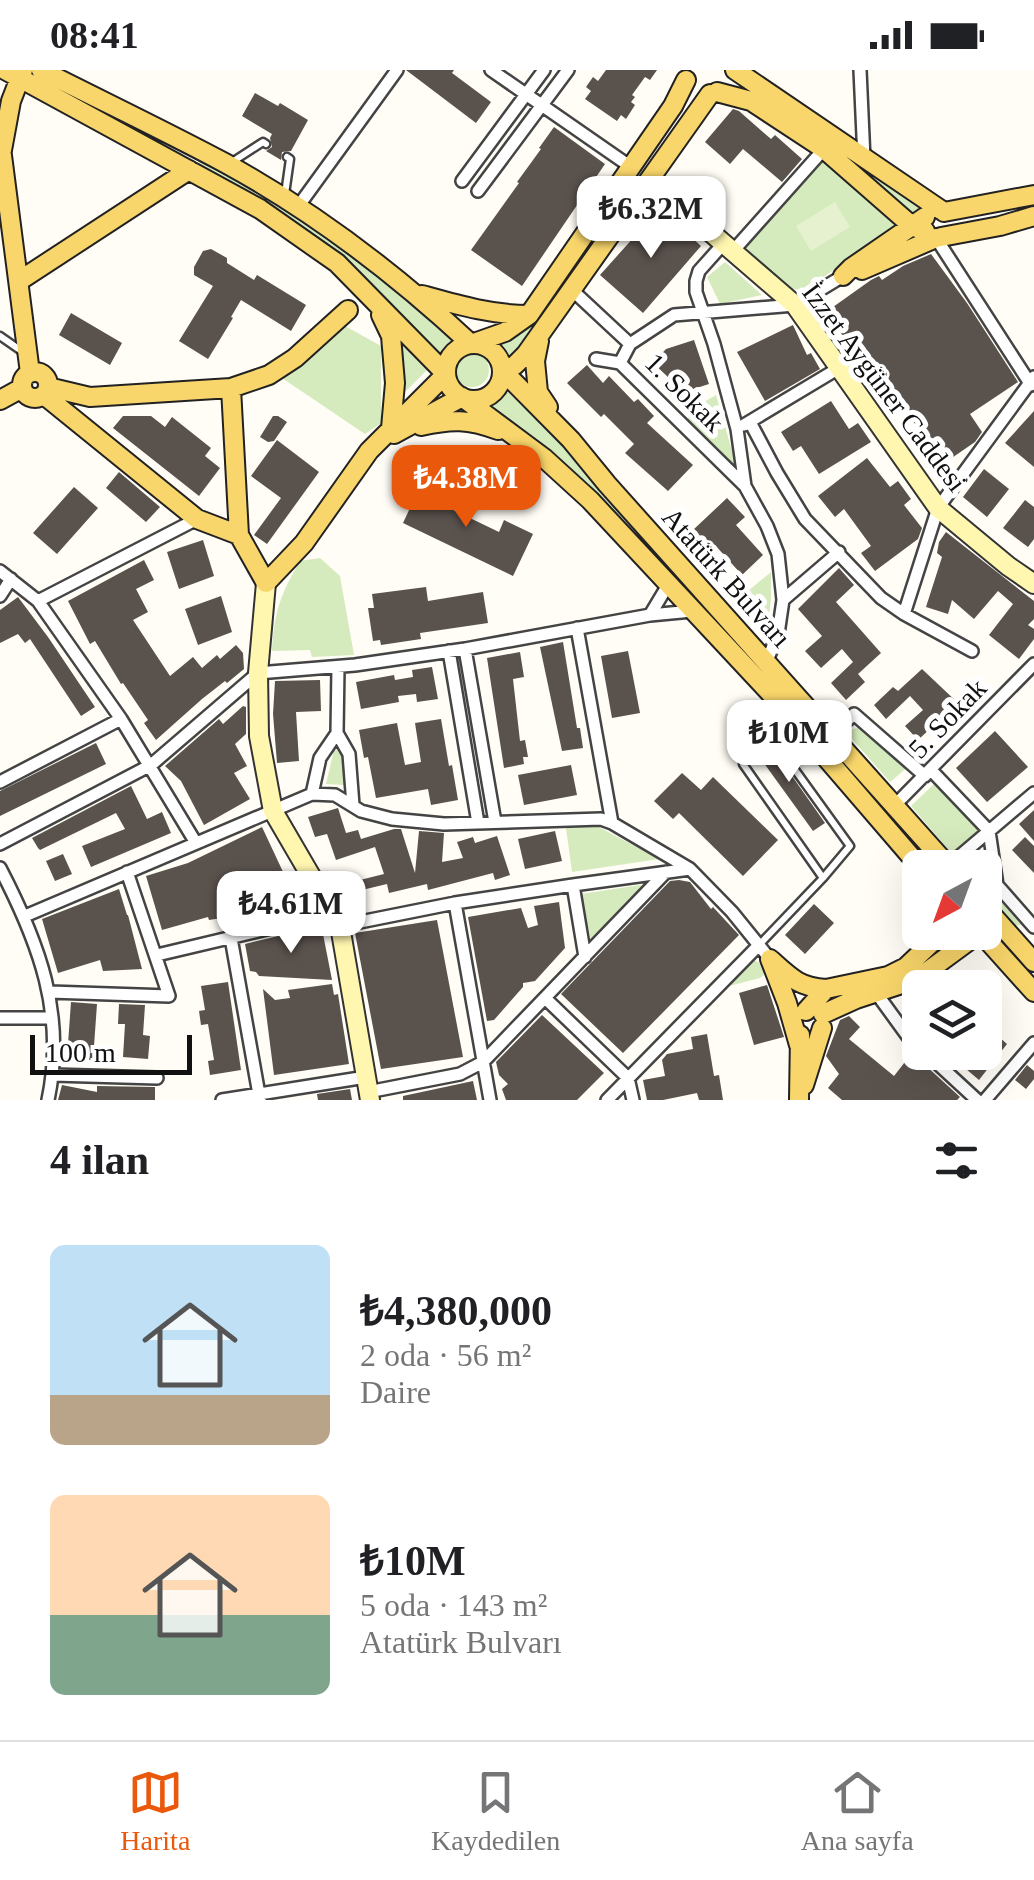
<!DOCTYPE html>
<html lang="tr">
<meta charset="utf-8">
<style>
:root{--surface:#fff;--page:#f6f6f6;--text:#202124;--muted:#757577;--line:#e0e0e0;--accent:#ea580c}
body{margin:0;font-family:Georgia,serif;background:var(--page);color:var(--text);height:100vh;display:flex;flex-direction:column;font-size:38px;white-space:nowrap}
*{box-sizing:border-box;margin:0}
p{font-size:32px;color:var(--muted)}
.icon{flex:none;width:55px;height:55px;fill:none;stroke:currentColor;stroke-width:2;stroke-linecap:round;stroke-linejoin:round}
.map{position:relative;height:1030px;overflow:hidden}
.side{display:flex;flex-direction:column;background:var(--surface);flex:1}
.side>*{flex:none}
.needle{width:65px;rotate:221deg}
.buttons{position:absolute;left:902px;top:780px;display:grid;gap:20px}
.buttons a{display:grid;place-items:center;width:100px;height:100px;border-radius:15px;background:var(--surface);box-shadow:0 10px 40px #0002;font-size:50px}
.scale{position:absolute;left:30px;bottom:25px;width:162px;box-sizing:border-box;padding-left:10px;border:5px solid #111;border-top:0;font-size:28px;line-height:35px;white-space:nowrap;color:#111;-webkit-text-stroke:8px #fff;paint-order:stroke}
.price{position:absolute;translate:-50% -85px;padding:0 22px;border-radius:20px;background:#fff;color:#222;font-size:32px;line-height:65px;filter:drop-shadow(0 2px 5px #0008)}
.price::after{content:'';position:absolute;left:50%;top:60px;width:30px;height:22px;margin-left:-15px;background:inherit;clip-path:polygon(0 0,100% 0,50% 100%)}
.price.on{background:var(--accent);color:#fff}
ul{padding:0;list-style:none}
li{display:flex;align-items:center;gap:30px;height:250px;padding:0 50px}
li span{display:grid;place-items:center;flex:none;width:280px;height:200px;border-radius:15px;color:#555}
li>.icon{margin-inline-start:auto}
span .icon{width:120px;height:120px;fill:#fffc;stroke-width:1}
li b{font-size:42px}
h2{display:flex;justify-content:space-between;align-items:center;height:120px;padding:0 50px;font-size:42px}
.status{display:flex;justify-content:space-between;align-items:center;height:70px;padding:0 50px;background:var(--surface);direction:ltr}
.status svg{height:28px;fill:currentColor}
.tab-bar{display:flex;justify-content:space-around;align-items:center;height:140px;border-top:2px solid var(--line);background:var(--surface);font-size:28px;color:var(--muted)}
.tab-bar a{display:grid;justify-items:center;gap:5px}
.tab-bar .on{color:var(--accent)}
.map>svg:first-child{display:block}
.green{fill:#d5ebbd}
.pitch{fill:#e6f2cf}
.building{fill:#5a524d}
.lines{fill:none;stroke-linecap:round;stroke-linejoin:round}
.lane-casing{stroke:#444;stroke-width:11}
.street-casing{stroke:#444;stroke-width:16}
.secondary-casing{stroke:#333;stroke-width:22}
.primary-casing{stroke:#222;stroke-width:22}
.lane{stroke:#fff;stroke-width:6}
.street{stroke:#fff;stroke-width:11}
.secondary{stroke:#fff6b0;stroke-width:18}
.primary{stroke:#f9d66b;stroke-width:18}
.labels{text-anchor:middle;stroke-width:10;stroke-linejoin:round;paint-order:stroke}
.street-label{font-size:28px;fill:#111;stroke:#fff}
</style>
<div class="status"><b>08:41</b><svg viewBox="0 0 49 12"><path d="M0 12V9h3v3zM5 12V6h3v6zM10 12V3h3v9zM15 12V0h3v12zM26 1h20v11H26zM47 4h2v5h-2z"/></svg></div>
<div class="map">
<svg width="1034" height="1030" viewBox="0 0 1034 1030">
<rect width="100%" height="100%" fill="#fffdf5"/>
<!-- green -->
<path class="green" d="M674 48V50L510 291 494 273 532 254Z
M825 84 894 152 893 160 804 220 791 219 743 176Z
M200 89 285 137 368 198 458 268C448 272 442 277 439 287L361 204 283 144 198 95Z
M856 93 921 137 910 147 853 96Z
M725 192 762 225 720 234 707 207Z
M345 256 381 276V353L365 364 282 308Z
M399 265 429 298 402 325Z
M455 300a17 17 0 1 1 34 0a17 17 0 1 1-34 0Z
M509 318 589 403 717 546 713 550 588 413 531 366 487 336Z
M716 325 739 405 687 351 692 339Z
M320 488 340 506 354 585 312 587 310 580 272 581C274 543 280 525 300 491Z
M771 502V529L768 554 759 557 736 531Z
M720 552 938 797H932L717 555Z
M861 657 908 697 890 712 845 661Z
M334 680H341L345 715 326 714Z
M935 713 981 759 951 783 911 736Z
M597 756 659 789 572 802 566 758Z
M984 780 990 819 1021 855 1011 856 985 825V798H965Z
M647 814 591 870 581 824Z
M753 890 758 892 767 902 760 908 729 916Z"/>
<!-- pitch -->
<path class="pitch" d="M835 132 850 157 811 181 796 156Z"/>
<!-- building -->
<path class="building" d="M406 0H454L452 3 491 32 476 53Z
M606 0H657L650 10 645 7 632 25 635 27 631 32 635 35 626 49 621 45 617 51 585 29 591 21 586 17 593 7 598 11Z
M255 23 278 36 280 33 308 50 291 81 282 82 281 90 266 81 272 77 270 68 272 64 242 46Z
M733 39 739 41 771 69 775 65 802 89 782 112 743 79 730 94 705 72Z
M554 57 605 94 522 216 471 180 519 113 517 112 541 79 539 78Z
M660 138 701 176 643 243 600 205Z
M211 179 227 188V193L254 210 257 205 306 235 291 261 241 230 231 247 233 248 208 289 179 271 213 216 194 205V197L203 181Z
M931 184 967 233 1018 312 970 344 982 362 975 372 943 394 867 285 860 290 826 242 871 210 879 206 882 210 903 196Z
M71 243 122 273 110 295 59 265Z
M793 255 807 285 811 283 820 299 765 331 737 282Z
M694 270 709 314 684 322 653 293 666 279Z
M587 295 603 313 609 306 634 332 638 329 654 346 647 353 693 395 668 421 625 383 634 374 604 344 601 347 567 313Z
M831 331 849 359 858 353 871 372 819 404 801 376 793 381 781 362Z
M1034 341V397L1005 373Z
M123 346H151L165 357 172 347 211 378 205 386 220 398 199 426 113 358Z
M273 346H278L287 352 274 371 268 372 260 367Z
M277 370 319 402 267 474 254 465 281 428 251 406Z
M867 388 890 417 898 411 911 429 904 435 922 458 918 469 875 501 861 483 871 476 844 439 835 447 818 426Z
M984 399 1009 419 987 447 963 427Z
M119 402 160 437 146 452 106 418Z
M424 408 454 423 447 437 499 462 504 450 533 464 513 506 403 453Z
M74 417 98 438 57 484 33 463Z
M727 428 745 447 736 455 763 485 742 505 715 475 711 479 693 460Z
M1025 430 1034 437V469L1028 477 1003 458Z
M946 462 1034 531V549L1028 555 1034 559V569L1019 589 989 565 1013 534 998 521 974 549 952 530 948 544 926 537 942 487 937 483 939 472Z
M203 470 214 506 179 519 167 482Z
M144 490 154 510 136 519 148 542 133 550 170 606 193 587 202 598 217 585 220 589 236 575 243 583 244 599 227 613 225 611 202 629 156 670 144 653 148 650 123 613 121 614 95 571 90 574 68 531Z
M839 498 854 515 836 532 881 583 858 604 865 612 846 630 831 613 853 592 842 579 821 598 805 581 822 566 798 539Z
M426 517 428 531 483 522 488 553 420 563 421 569 381 575 380 570 373 571 368 538H374L372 524Z
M221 526 232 562 198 575 185 539Z
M18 527 48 567 95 637 81 646 30 569 25 573 18 564 0 573V540Z
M563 572 577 658H580L583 678 562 681 540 577Z
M628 581 640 643 612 648 601 586Z
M520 582 524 607 513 609 520 671 525 670 528 687H523L524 694 504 698 487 588Z
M432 597 438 629 417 632 416 624 398 626 399 632 361 639 356 612 394 605 395 610 413 607 412 600Z
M922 599 958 633 918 670 905 656 923 640 910 626 886 649 874 635 893 617 898 621Z
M320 610 321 641 296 642 299 691 277 693 273 644 275 611Z
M243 636 246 637V664L235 674 247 696 234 703 250 729 204 755 181 711 165 696 219 649 223 654Z
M441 649 449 696 452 695 458 730 431 735 428 719 376 728 368 687 364 688 359 660 397 653 405 695 421 692 415 653Z
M995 661 1028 697 987 732 956 698Z
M766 669 825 753 813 761 753 678Z
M96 673 106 694 0 746V721Z
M571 695 577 725 524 735 518 705Z
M682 703 701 720 713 707 778 770 743 806 679 743 673 749 654 731Z
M131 716 147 749 162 742 171 763 91 797 82 776 125 759 116 743 40 780 38 778 32 768Z
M338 738 346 763 358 760 361 769 394 759H401L415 803 419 761 444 763 442 792 463 788 457 772 473 767 475 773 497 766 510 805 495 810 493 803 428 820 427 814 389 823 387 814 362 820 360 810 384 804 375 777 336 790 327 764 315 767 308 747Z
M1034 740V771L1019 754Z
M262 757 299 836 255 846 254 843 209 850 208 847 162 860 146 806 188 793Z
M555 761 562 791 525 799 518 769Z
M1025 767 1034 776V803L1012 780Z
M63 784 72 804 55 811 46 791Z
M679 810 690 812 711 839 713 837 739 865 623 983 561 924 670 811Z
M119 819 127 845H128L142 899 103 901 100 890 58 903 42 849Z
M559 832 565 878 535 911 523 913V917L494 950 487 951 468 847 521 838 528 858 538 855 534 836Z
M814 834 834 853 805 884 785 865Z
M437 850 463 987 381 999 355 863Z
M312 858 323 864 332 910 259 906 256 902 250 901 245 874Z
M228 912 241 1000 210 1005 208 991 214 990 208 954 201 955 199 941 205 940 201 916Z
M332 914 334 925 338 924 349 994 274 1005 263 919 275 930 290 928 288 920Z
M767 915 784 967 754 975 739 923Z
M71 932 97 934 93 990 67 988Z
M119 934 145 935 143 965 150 966 148 989 123 987 125 954H118Z
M542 945 604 1003 577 1030H506L502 1019 508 1014 499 1005 496 992Z
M849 946 860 957 849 969 894 1006 912 983 960 1027 957 1030H842L828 1018 839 1004 826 986 840 950Z
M990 959 1007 974 979 1010 946 982H985V965Z
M707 964 714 1006 719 1005 723 1030H699L697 1023 663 1030H647L643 1010 665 1006 662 990 667 984 693 979 691 967Z
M1027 995 1034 1001V1009L1026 1019 1015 1010Z
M473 1011 477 1030H403V1026Z
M62 1015 97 1022V1016L155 1017V1030H58Z
M350 1019 352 1030H318L317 1024Z"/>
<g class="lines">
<defs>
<path id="lane" d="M229 94 263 72 266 74
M285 124 290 89 287 87
M0 266 23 282
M743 694 823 808
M760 874 823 808 850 776 780 679"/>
<path id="street" d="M491 0 631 97
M860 0 864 89
M462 111 544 0
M478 121 568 0
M297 138 397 0
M936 168 1031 315
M724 173 699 201 696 211V222L714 274 737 359 745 416 767 456 778 484 783 530 778 564 766 593
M733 181 824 79
M571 219 630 274 620 293 745 416
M630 274 674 245 795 235 843 206
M596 289 620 293
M750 352 777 403 805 449 881 528 904 544 972 581
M744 355 839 298
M0 501 38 531 121 649 196 773
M668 515 650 545 692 541
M0 526 11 509
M783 530 839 482
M38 531 197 449
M904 544 938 438 1034 307
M577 558 612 753
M465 579 495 752
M449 581 478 753
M338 597 337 663 349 684 353 735
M831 666 854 644 925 706
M931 700 989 761 997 815 1034 857
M0 712 121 649
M312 724 320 688 337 663
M894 736 1034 594
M0 774 151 695 258 603 355 595 465 579 650 545
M948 796 1034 723
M0 798C39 873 66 944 48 1030
M573 815 585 887
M455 833 490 1030
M25 846 312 724 335 725 361 741 392 749 444 754 601 749 612 753 690 799
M231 868 260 1030
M157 885 313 848 340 856 455 833 573 815 690 799 732 842 770 889
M50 922 169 926 127 802
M877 924 909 968 920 978
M545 928 628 1008 633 1030
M0 948H51
M925 982 977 1030
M53 1005 157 1008
M368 1022 460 1004 483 992 666 802
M222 1030 366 1007
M607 1030 759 875
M985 1030 1034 973"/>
<path id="secondary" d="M650 110 795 235 938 438 1008 496 1034 514
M266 513 258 603 259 666 273 741 340 856 370 1030"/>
<path id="primary" d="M5 0 260 139 337 193 446 304 369 381 304 473 266 513 239 465 231 318
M41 0C102 31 165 61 225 93 313 141 398 206 471 274L505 262 529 245 673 36 686 10
M735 0 941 140
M717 22 751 31 824 79 912 156 925 161
M710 24 526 284 515 295 502 300 571 370 607 414 950 798
M0 70 30 303
M2 80 11 31 23 0
M944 142 1034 125
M941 167 1000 156 1034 146
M862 200 936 168
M843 206 851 198 925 147
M19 211 189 100
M422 225C458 235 492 245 529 245
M381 245 391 266 395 313 391 358
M539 271 535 291 538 322 548 337
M446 302a28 28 0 1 1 56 0a28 28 0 1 1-56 0Z
M22 315a13 13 0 1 1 26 0a13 13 0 1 1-26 0Z
M48 317 90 327 231 318 269 305 295 288 348 240
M44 325 197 449 239 465
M0 330 22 318
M421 356C452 349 468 349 498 360
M394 364 462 327 544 388 590 430 773 626 921 798
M985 837 1034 892
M980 862 1034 922
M770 889 787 933 799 975
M771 890C791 908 799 917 826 919
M806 941 826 919 888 906 906 897 943 862
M823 944 856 929 917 909 981 862
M804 1015 822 958
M799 1029 800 965"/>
</defs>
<!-- lane casing -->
<use href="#lane" class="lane-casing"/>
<!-- street casing -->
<use href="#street" class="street-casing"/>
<!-- secondary casing -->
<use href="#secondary" class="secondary-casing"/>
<!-- primary casing -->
<use href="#primary" class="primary-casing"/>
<!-- lane -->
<use href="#lane" class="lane"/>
<!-- street -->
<use href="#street" class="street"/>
<!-- secondary -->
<use href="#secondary" class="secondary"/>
<!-- primary -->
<use href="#primary" class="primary"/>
</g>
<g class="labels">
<!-- street labels -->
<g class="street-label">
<text transform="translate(885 317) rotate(53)" y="10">İzzet Aygüner Caddesi</text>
<text transform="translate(685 322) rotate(45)" y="10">1. Sokak</text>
<text transform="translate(727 507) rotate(48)" y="10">Atatürk Bulvarı</text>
<text transform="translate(947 648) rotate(-46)" y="10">5. Sokak</text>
</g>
</g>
</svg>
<div class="buttons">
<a><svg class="needle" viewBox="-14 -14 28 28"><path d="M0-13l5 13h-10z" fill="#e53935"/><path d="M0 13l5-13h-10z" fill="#757577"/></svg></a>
<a><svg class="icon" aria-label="layers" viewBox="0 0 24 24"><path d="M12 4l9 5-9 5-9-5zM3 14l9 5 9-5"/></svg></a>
</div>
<div class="scale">100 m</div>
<b class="price" style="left:651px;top:191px">₺6.32M</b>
<b class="price on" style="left:466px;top:460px">₺4.38M</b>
<b class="price" style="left:789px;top:715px">₺10M</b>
<b class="price" style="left:291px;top:886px">₺4.61M</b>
</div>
<section class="side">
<h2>4 ilan<svg class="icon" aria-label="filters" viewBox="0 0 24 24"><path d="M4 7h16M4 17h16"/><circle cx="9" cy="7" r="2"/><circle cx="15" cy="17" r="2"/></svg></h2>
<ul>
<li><span style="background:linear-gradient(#bfe0f5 75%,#b9a48a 0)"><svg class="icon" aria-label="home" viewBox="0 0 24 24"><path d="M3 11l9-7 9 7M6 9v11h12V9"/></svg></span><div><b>₺4,380,000</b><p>2 oda · 56 m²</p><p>Daire</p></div></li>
<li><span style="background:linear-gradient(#ffd9b3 60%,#7fa58c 0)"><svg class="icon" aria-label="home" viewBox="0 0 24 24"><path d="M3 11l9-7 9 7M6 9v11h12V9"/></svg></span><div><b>₺10M</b><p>5 oda · 143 m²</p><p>Atatürk Bulvarı</p></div></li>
</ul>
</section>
<nav class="tab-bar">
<a class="on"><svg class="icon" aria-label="map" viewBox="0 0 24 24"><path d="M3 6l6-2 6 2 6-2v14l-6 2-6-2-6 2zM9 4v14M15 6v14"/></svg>Harita</a>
<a><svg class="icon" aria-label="saved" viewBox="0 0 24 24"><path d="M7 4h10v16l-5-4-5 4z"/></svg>Kaydedilen</a>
<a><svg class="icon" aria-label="home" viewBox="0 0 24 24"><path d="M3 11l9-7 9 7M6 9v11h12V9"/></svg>Ana sayfa</a>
</nav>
